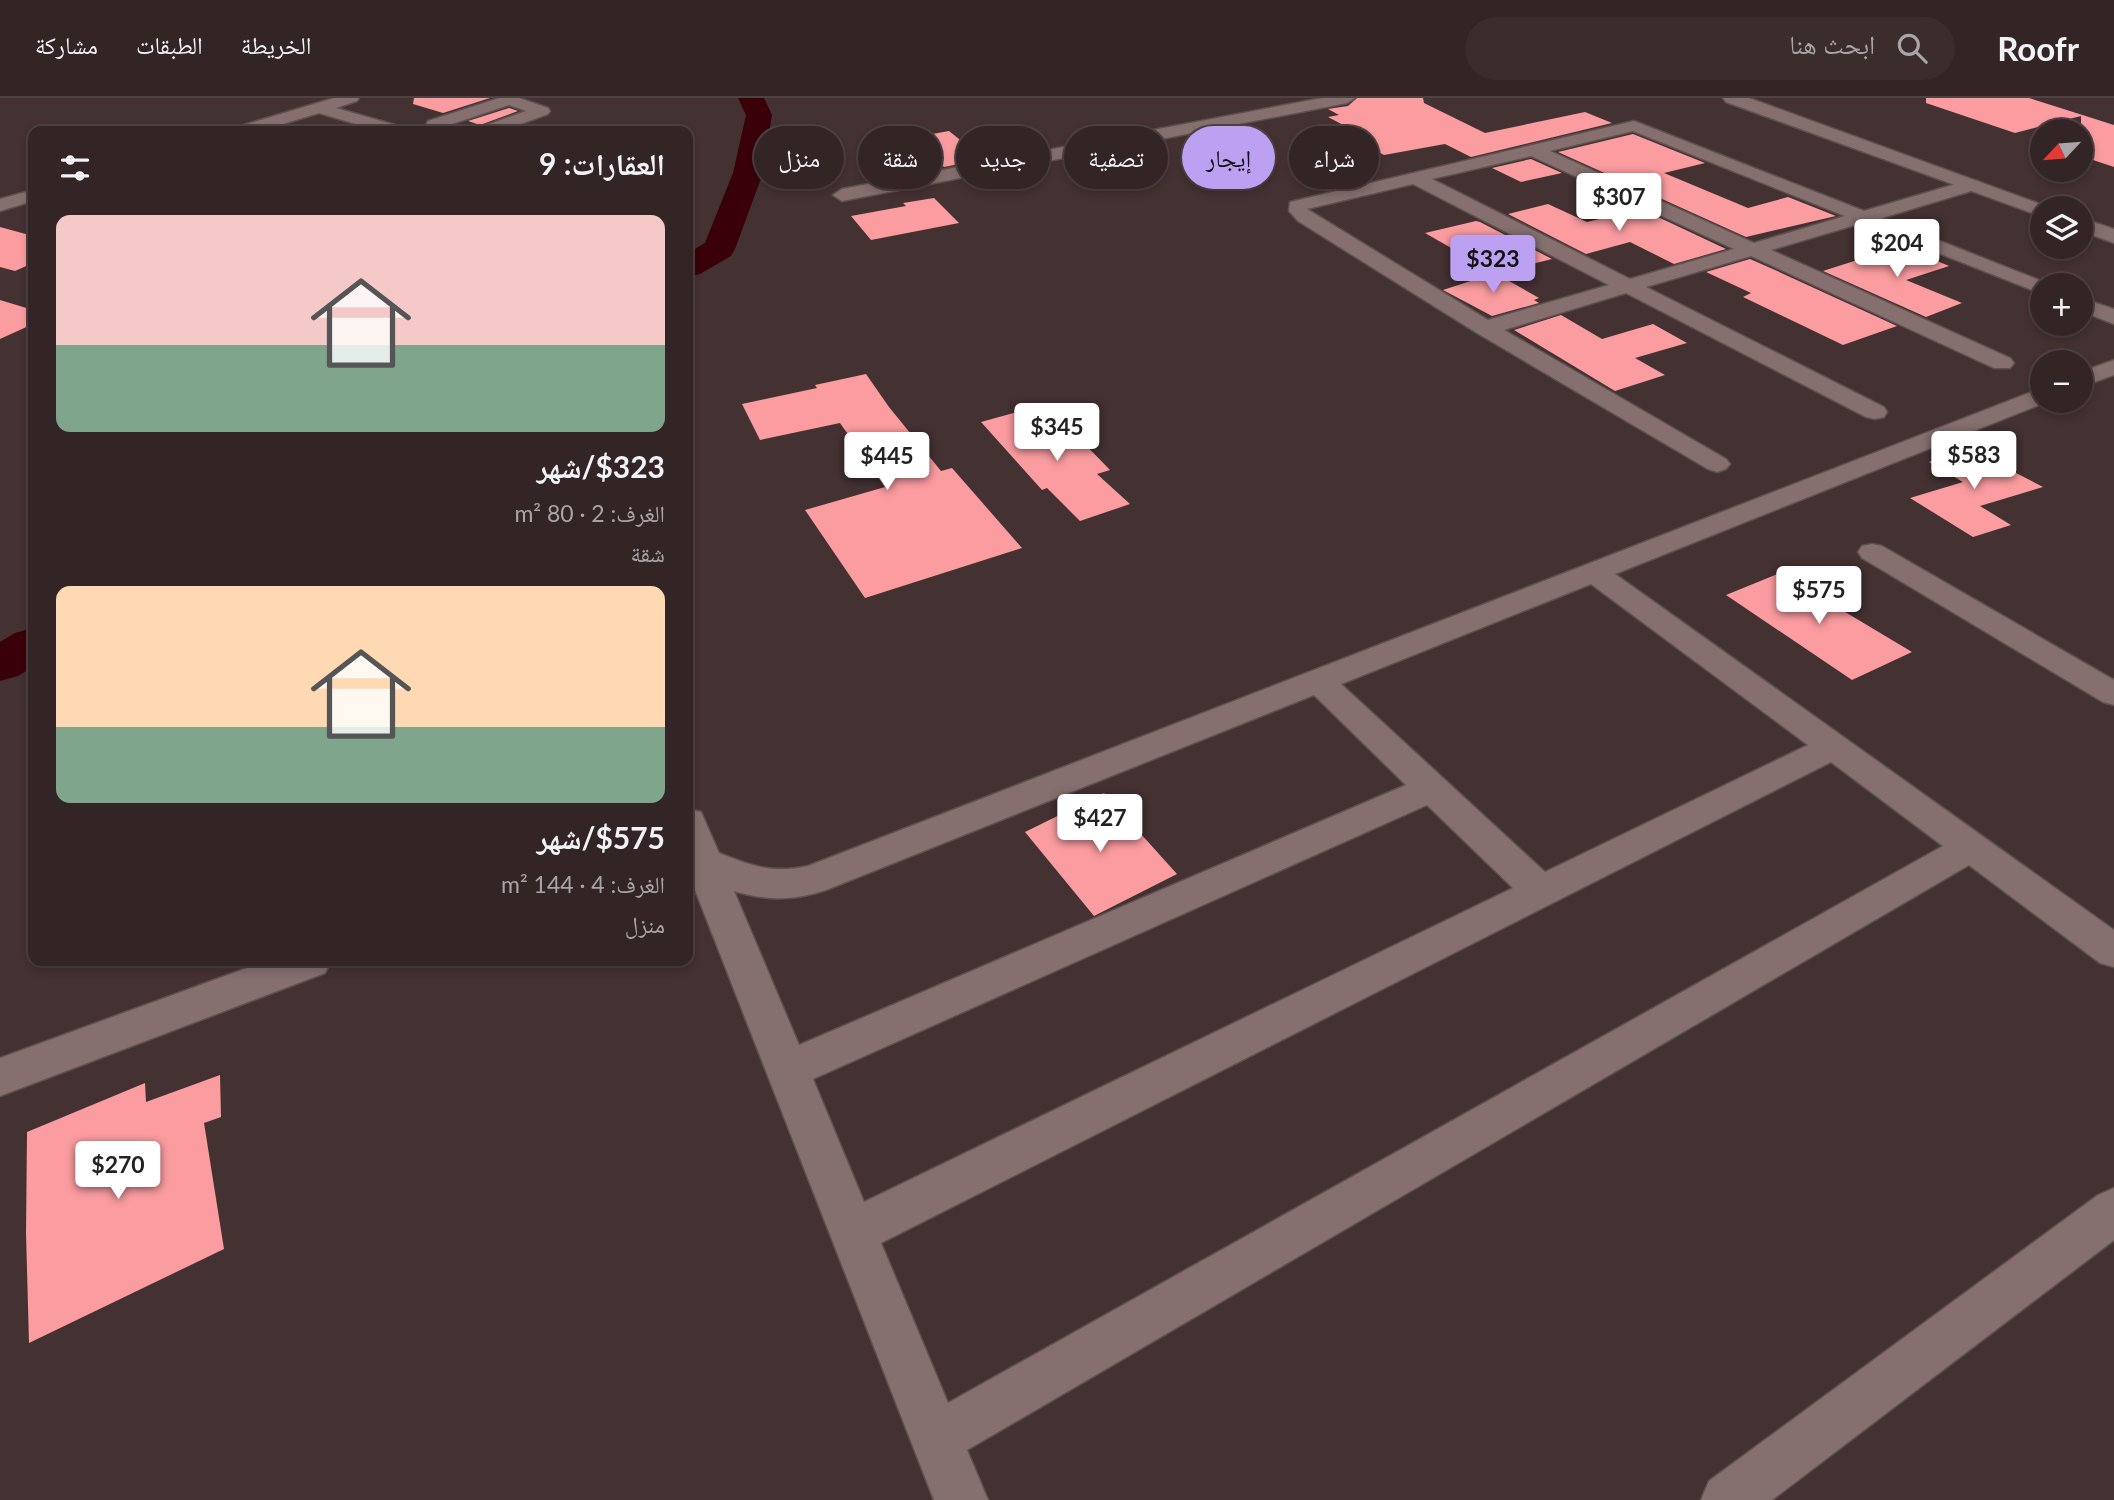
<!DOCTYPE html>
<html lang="ar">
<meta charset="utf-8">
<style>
:root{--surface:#332526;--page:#3b2d2e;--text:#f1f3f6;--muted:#a9a5a7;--line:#4e4243;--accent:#bca0f2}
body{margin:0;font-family:Lato,"Noto Naskh Arabic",sans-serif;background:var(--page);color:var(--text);direction:rtl;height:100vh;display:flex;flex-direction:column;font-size:26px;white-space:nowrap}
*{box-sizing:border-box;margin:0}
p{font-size:23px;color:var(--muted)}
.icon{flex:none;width:38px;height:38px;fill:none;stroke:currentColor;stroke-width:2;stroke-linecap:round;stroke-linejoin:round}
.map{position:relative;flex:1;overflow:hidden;direction:ltr}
.drawer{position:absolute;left:28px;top:28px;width:665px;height:840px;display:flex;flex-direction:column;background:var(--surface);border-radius:14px;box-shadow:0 4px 10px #0003,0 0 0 2px var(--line);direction:rtl}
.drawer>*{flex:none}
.banner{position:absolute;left:714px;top:28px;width:665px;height:63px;direction:rtl;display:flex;gap:14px}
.needle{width:46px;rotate:244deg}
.buttons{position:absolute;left:2030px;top:21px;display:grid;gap:14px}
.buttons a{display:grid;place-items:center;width:63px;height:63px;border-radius:50%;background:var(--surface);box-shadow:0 4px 10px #0003,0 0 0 2px var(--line);font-size:35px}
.price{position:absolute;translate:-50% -60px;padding:0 16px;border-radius:7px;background:#fff;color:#222;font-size:23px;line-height:46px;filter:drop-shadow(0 2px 4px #0008)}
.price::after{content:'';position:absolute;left:50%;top:42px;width:21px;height:16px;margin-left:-10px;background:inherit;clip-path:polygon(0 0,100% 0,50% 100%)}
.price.on{background:var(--accent);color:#111}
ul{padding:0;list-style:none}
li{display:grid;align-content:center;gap:14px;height:371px;padding:0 28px}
li span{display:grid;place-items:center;height:217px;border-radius:14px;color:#555}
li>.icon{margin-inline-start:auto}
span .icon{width:126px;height:126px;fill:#fffc;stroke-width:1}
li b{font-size:30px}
h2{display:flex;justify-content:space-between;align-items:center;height:84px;padding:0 28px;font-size:30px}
.pill{padding:0 24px;border-radius:32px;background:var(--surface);box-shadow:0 4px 10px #0003,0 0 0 2px var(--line);font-size:24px;line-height:63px}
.pill.on{background:var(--accent);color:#111}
header{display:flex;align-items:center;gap:42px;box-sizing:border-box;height:98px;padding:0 35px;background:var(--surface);border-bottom:2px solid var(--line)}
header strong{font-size:33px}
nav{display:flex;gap:38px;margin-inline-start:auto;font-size:24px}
.search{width:490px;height:63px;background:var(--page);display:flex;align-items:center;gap:18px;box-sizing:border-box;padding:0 24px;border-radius:38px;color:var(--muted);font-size:26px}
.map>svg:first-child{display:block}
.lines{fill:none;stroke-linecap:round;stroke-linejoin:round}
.river{fill:#39000a;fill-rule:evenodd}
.building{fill:#fa9ca0}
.minor-casing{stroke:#5f5050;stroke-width:3}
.tertiary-casing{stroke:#5f5050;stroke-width:3}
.minor{fill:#856f6f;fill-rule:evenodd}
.tertiary{fill:#856f6f;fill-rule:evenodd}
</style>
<header>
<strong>Roofr</strong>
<div class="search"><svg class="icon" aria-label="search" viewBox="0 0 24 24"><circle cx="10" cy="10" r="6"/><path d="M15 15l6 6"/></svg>ابحث هنا</div>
<nav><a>الخريطة</a><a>الطبقات</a><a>مشاركة</a></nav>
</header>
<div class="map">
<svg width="2114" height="1402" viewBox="0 0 2114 1402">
<rect width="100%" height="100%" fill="#443132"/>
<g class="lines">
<!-- river -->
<path class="river" d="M738 0H764L772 17 763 75 735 151 731 158 700 176 688 179V155L705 145 733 75 746 17Z
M33 530V569L18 578 0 583V544L15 535Z"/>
</g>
<!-- building -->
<path class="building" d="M414 0H490L443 15 413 6Z
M1357 0H1423L1424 5 1485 35 1585 14 1612 25 1471 59 1445 46 1384 57 1351 40 1364 38 1328 19 1339 17 1328 11 1348 8Z
M1926 0H2029L2114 27V69L2081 58V18L2015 35 1926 5Z
M509 10 518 13 480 27 468 23Z
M949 33 984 61 944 69 910 40Z
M1633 36 1705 65 1664 75 1748 110 1788 99 1836 118 1746 139 1558 54Z
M1531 61 1562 75 1521 84 1492 70Z
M934 100 959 125 871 142 851 118 906 108 903 105Z
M1548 106 1587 124 1641 111 1726 151 1674 166 1630 144 1586 156 1508 116Z
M1476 123 1480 124 1552 161 1495 175 1425 135Z
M0 129 33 138V165L15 173 0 169Z
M1901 148 1949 168 1906 182 1962 205 1926 219 1823 173Z
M1750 161 1775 172 1897 228 1843 247 1743 199 1751 195 1706 174Z
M1495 175 1539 200 1534 202 1539 205 1492 218 1443 192Z
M0 202 33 212V226L0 241Z
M1561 217 1602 241 1653 226 1687 245 1635 260 1665 277 1615 293 1514 232Z
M866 276 889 309 941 373 952 370 1022 450 865 500 805 412 885 389 840 325 760 342 742 306 817 290 815 287Z
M1035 309 1065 341 1076 337 1110 372 1097 376 1130 406 1080 423 1047 390 1042 392 981 324Z
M1966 349 2043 389 1980 408 2011 427 1973 439 1910 400 1963 384 1929 364Z
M1780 475 1912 554 1852 582 1726 497Z
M1104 695 1177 776 1094 818 1025 734Z
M220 977 221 1019 204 1025 224 1151 29 1245 26 1135 27 1034 145 985 146 1004Z"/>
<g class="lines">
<defs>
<path id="minor" d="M334 0H359L357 3 336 10 402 29 404 33H379L319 15 260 33H235L237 29Z
M499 0H519L548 10 550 13 548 16 502 33H479L481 29 526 13 509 7 434 32 426 27 428 23Z
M1322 0H1355L1347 5 842 103 833 97 842 91Z
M1634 23 1864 113 1966 83H1978L1981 87 1978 91 1882 120 2049 186 2042 187V196L1862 125 1771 152 2010 260 2014 265 2010 270H1994L1751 158 1646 189 1884 309 1887 314 1884 319 1875 321 1866 319 1626 195 1504 232 1726 361 1730 366 1726 371 1717 374 1708 371 1477 235 1298 123 1289 113 1290 104ZM1633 33 1845 118 1754 145 1550 53ZM1531 58 1734 151 1630 181 1432 81ZM1413 86 1609 187 1488 222 1307 111Z
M33 92V103L0 113V101Z
M2081 200 2114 211V226L2081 213Z
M2114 262V277L2081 289V274Z
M2042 290V303H2049L1615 476 2114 832V869L2100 865 1969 767 967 1352 988 1402H934L688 774V711L701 714 719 755C753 768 771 776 808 768ZM1591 486 1808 647 1545 774 1341 586ZM1314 597 1406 687 799 947 734 793C767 803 793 803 826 792ZM1831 664 1943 748 948 1305 881 1145ZM1427 707 1513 790 864 1104 813 981Z
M1872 446 1882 448 2114 582V607L2103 604 1862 460 1858 454 1862 448Z
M266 863H331L325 875 0 998V960Z
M2114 1090V1142L1772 1402H1701L1709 1383 2098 1097Z"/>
<path id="tertiary" d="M1723 0H1749L2051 110H2042V118L2035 116 1726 4Z
M2081 120 2114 131V145L2081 133Z"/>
</defs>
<!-- minor casing -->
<use href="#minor" class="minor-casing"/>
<!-- tertiary casing -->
<use href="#tertiary" class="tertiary-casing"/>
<!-- minor -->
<use href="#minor" class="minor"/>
<!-- tertiary -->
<use href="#tertiary" class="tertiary"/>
</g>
</svg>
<div class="buttons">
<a><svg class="needle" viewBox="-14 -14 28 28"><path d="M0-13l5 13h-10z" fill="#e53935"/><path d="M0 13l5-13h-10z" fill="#a9a5a7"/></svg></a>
<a><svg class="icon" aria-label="layers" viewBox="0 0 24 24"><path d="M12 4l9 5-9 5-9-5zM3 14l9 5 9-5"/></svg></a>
<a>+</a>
<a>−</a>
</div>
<b class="price" style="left:1619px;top:135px">$307</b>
<b class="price" style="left:1897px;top:181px">$204</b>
<b class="price on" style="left:1493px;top:197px">$323</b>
<b class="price" style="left:1057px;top:365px">$345</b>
<b class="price" style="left:1974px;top:393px">$583</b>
<b class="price" style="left:887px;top:394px">$445</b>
<b class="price" style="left:1819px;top:528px">$575</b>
<b class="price" style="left:1100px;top:756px">$427</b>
<b class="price" style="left:118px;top:1103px">$270</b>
<div class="banner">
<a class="pill">شراء</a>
<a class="pill on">إيجار</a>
<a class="pill">تصفية</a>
<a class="pill">جديد</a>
<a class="pill">شقة</a>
<a class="pill">منزل</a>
</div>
<section class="drawer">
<h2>العقارات: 9<svg class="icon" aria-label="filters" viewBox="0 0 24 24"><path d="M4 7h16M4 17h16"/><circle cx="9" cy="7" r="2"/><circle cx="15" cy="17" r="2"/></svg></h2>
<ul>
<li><span style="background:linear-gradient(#f6c9c9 60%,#7fa58c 0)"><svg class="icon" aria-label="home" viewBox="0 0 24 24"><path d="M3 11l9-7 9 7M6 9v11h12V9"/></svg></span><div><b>$323/شهر</b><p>الغرف: 2 · 80 m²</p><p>شقة</p></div></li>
<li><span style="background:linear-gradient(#ffd9b3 65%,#7fa58c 0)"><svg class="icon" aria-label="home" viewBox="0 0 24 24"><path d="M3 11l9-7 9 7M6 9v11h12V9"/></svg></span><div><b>$575/شهر</b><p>الغرف: 4 · 144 m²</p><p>منزل</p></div></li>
</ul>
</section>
</div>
